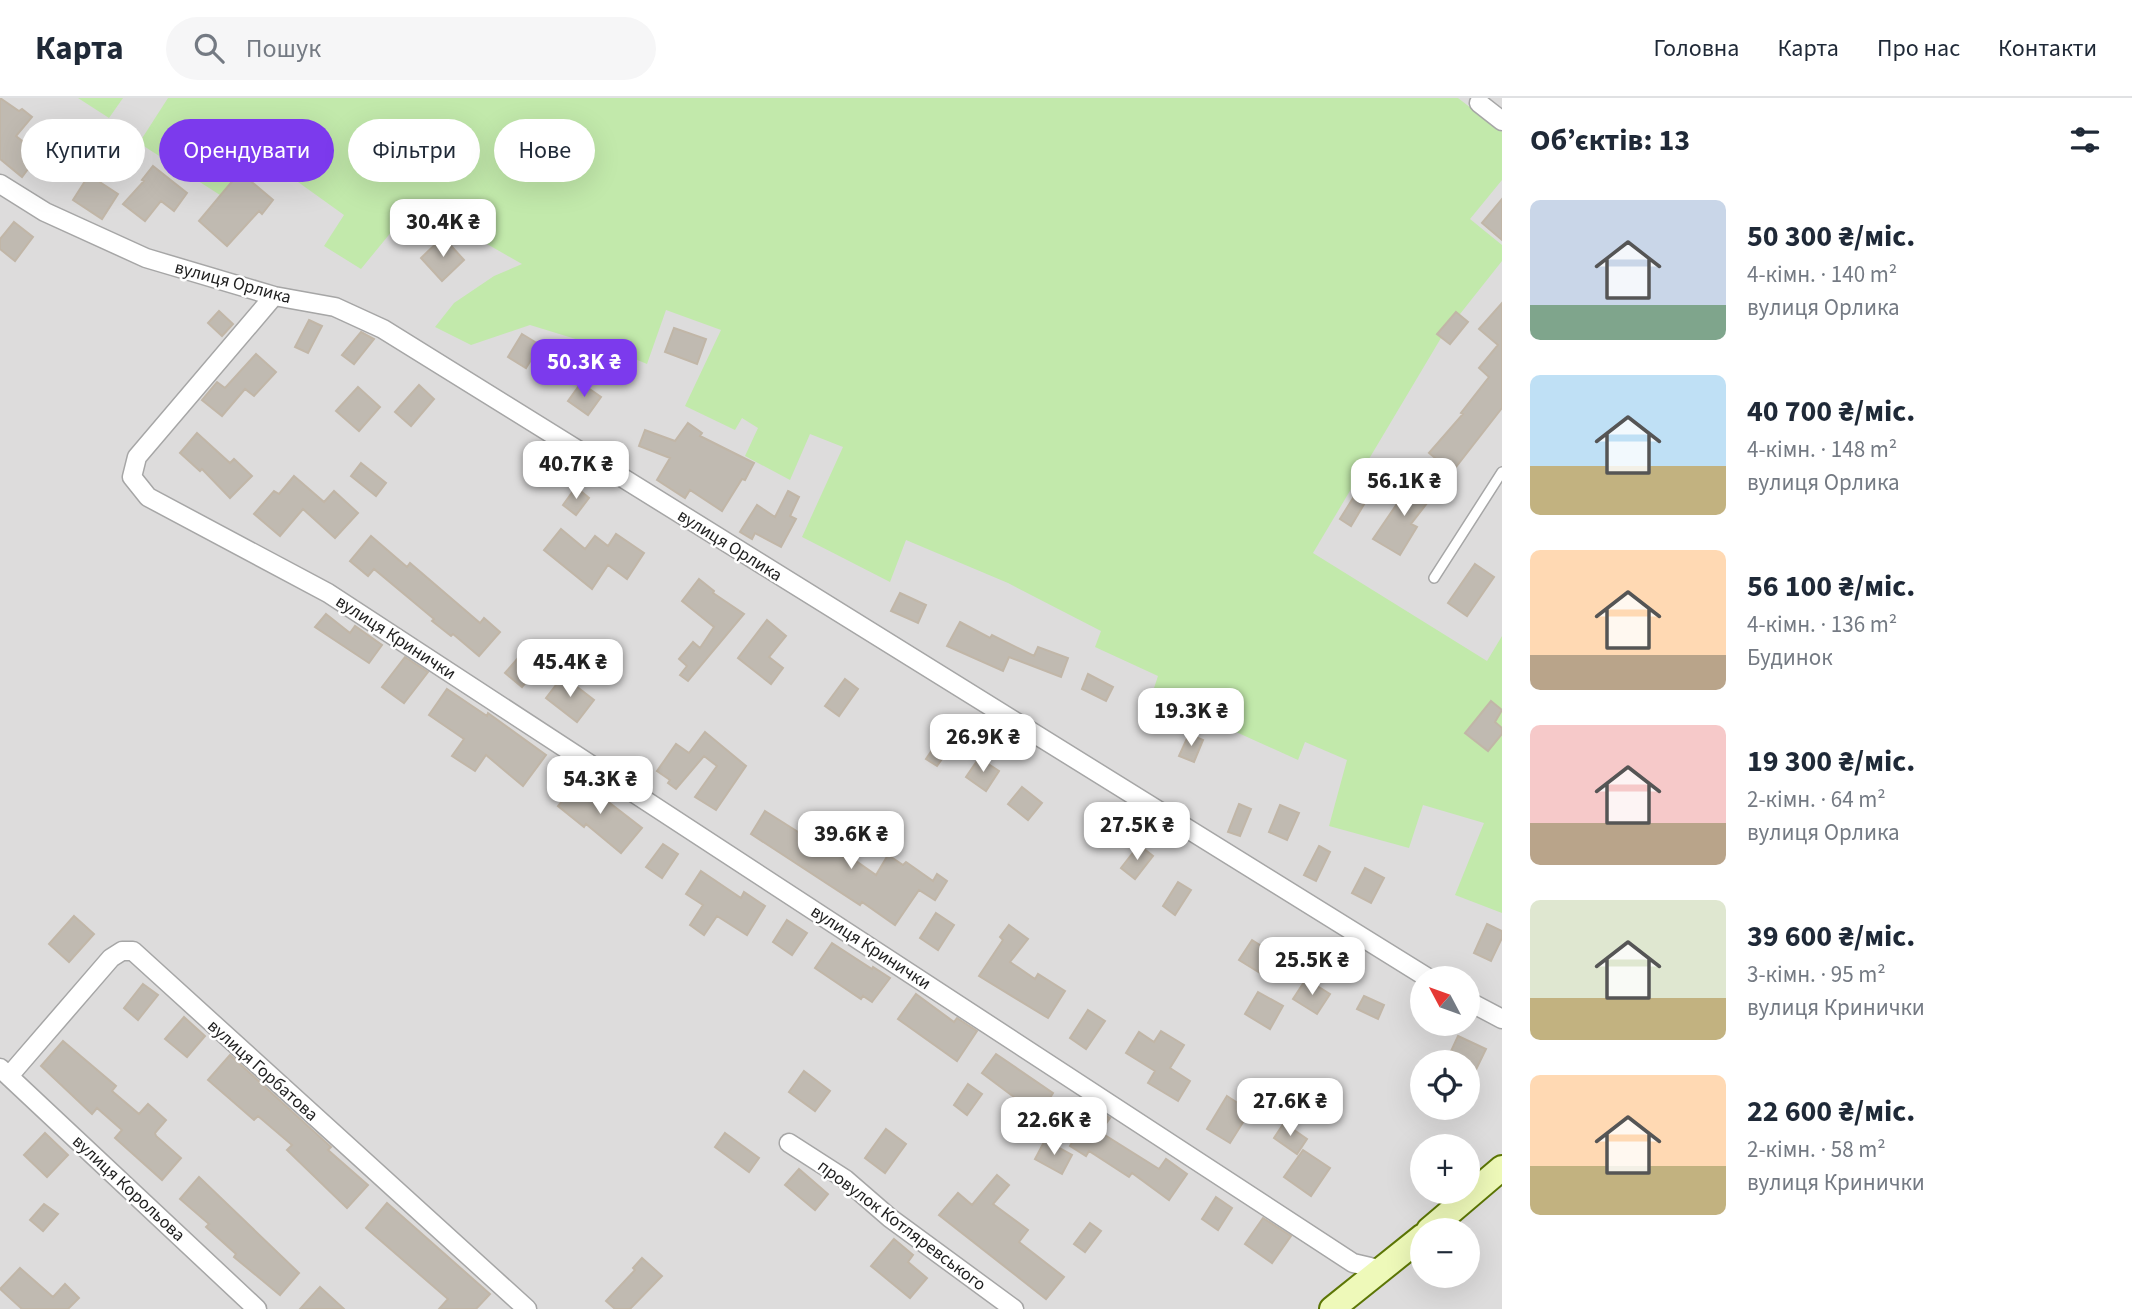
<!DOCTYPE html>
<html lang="uk">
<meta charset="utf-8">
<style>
:root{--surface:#fff;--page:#f6f6f7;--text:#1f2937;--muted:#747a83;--line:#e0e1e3;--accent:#7c3aed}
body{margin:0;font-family:"Source Sans 3",sans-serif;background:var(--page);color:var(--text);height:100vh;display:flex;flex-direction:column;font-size:26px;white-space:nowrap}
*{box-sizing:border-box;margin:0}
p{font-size:23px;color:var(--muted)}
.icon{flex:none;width:38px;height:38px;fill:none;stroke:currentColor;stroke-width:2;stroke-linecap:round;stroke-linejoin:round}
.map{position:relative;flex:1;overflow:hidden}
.details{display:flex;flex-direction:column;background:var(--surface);width:630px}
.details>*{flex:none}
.top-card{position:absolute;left:21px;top:21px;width:665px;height:63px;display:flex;gap:14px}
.needle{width:46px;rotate:311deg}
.buttons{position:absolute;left:1410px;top:868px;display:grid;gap:14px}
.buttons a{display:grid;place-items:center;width:70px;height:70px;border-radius:50%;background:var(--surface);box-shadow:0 7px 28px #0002;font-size:35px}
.price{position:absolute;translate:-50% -60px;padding:0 16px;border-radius:14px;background:#fff;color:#222;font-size:23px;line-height:46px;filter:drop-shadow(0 2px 4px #0008)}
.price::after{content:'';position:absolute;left:50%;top:42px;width:21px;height:16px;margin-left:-10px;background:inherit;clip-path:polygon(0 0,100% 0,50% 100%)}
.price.selected{background:var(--accent);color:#fff}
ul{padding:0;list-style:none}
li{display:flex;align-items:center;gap:21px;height:175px;padding:0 28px}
li span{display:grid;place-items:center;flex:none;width:196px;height:140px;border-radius:10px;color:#555}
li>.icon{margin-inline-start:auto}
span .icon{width:84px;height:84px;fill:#fffc;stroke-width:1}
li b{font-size:30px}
h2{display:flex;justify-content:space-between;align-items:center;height:84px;padding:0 28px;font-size:30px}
.chip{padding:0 24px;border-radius:32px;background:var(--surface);box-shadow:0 7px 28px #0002;font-size:24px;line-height:63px}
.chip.selected{background:var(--accent);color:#fff}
header{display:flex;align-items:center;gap:42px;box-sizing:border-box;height:98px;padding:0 35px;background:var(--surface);border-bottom:2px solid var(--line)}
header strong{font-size:33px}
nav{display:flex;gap:38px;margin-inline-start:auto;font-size:24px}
.search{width:490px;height:63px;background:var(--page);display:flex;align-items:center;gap:18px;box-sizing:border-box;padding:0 24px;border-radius:38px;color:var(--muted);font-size:26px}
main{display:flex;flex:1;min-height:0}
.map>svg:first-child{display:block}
.residential{fill:#dddcdc;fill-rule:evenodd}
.grass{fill:#c2e9ab}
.building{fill:#c0bab1;stroke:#c1b6a7;stroke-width:2}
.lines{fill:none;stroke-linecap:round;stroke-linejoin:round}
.lane-casing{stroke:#a6a6a6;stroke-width:12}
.street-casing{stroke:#a6a6a6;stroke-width:21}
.secondary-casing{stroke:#5c7605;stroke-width:28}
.lane{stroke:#fff;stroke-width:9}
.street{stroke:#fff;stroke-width:18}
.secondary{stroke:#eef9b9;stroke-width:24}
.labels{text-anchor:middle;stroke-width:5;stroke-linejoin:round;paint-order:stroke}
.street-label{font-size:18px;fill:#1f1f1f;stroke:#fff}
</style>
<header>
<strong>Карта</strong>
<div class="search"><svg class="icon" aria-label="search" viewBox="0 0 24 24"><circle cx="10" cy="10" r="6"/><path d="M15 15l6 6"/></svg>Пошук</div>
<nav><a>Головна</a><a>Карта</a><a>Про нас</a><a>Контакти</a></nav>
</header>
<main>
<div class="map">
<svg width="1502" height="1211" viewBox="0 0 1502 1211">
<rect width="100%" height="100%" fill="#f0ede5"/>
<!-- residential -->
<path class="residential" d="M0 0H1502V1211H0ZM1423 880H1468V926H1423ZM1423 964H1468V1010H1423ZM1423 1048H1468V1094H1423ZM1423 1132H1468V1178H1423Z"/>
<!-- grass -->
<path class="grass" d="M78 0H123L109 20Z
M168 0H1458L1502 34V82L1470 121 1502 147V163L1441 240 1313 455 1487 563 1502 538V815L1455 797 1484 725 1423 707 1409 750 1329 728 1347 662 1305 644 1298 662 1152 596 1158 578 1095 549 1101 533 1008 485 906 442 890 484 802 439 843 349 810 336 790 382 745 358 758 330 742 320 735 332 685 308 721 232 666 212 647 266 618 254 530 227 471 247 435 229 454 205 494 178 522 166 415 105 361 171 324 148 344 117 298 84 259 52 220 97 139 45Z"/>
<!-- building -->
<path class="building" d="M0 0 19 13 22 11 32 19 16 38 32 51 27 57 34 63 22 79 0 61Z
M153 68 187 95 174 113 161 103 145 123 123 106 144 83 142 82Z
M240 74 273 102 262 116 259 113 227 148 199 123Z
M89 77 118 96 102 121 73 102Z
M1502 101V142L1482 125Z
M14 124 33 139 15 163 0 151V141Z
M443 139 464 162 442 183 421 160Z
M1502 205V310L1452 374 1429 355 1463 316 1461 315 1489 279 1479 270 1498 247 1479 231Z
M219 213 233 226 222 238 208 225Z
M1456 214 1468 224 1450 246 1437 236Z
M309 222 322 228 308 255 295 249Z
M674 230 706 241 697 266 665 254Z
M361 234 374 241 354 266 342 257Z
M522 236 540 247 526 270 508 259Z
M256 256 276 274 254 298 245 291 222 318 202 302 217 284 225 290Z
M581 285 601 299 588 317 568 303Z
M419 287 434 301 411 328 395 314Z
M358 289 380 309 359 333 336 313Z
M688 325 702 335 700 338 754 365 745 382 742 381 722 413 690 392 685 400 657 382 670 360 639 348 645 332 675 343Z
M197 335 230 365 234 361 252 378 230 400 202 371 200 373 180 355Z
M361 365 386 385 376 398 351 378Z
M294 378 324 404 334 393 358 415 335 440 303 411 280 438 254 416 274 393 279 396Z
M1414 381 1434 396 1411 426 1417 429 1400 457 1373 441Z
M576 389 589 400 576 417 563 407Z
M1358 392 1369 398 1351 428 1340 421Z
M788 393 799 399 790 418 796 421 781 449 755 435 752 441 740 434 757 407 775 419Z
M561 431 585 451 595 438 608 448 616 436 644 455 627 481 608 467 592 491 544 452Z
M371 438 407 469 410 465 480 525 484 520 500 534 479 558 453 536 451 538 432 523 434 521 374 471 368 478 350 463Z
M1475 466 1494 479 1467 518 1448 505Z
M699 481 714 493 713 495 744 516 688 583 680 577 687 568 679 561 693 544 700 550 714 529 682 503Z
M900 495 926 507 918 525 891 513Z
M326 516 350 535 355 528 382 547 369 565 315 529Z
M767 522 786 538 769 559 783 570 771 586 738 560Z
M960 524 990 540 992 537 1034 558 1038 549 1068 560 1061 579 1009 559 1003 573 947 548Z
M525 552 541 566 522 589 505 575Z
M405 559 428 574 404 605 382 589Z
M1088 576 1113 589 1106 603 1082 591Z
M563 578 594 602 577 624 546 600Z
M845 581 858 591 839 618 825 608Z
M447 591 487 618 488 615 546 657 523 688 486 657 475 673 452 658 464 641 429 617Z
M1491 603 1502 612 1495 624 1502 630V636L1488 653 1465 635Z
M705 634 746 668 716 712 695 699 717 668 704 658 676 691 668 685 670 682 657 673 676 646 689 655Z
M943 636 954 644 937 668 926 661Z
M1189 636 1203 642 1194 664 1179 658Z
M979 660 999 673 986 693 966 679Z
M580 682 642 730 621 755 586 726 584 729 558 708Z
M1022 689 1042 705 1028 722 1008 706Z
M1239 706 1251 711 1240 738 1228 734Z
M1280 707 1299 715 1287 742 1269 734Z
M765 713 806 739 808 737 851 764 853 761 876 777 888 757 903 767 906 764 933 783 937 776 947 783 935 802 919 792 895 827 862 804 860 807 751 736Z
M663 746 678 756 662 780 646 769Z
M1139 747 1153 758 1135 781 1121 770Z
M1319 748 1330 754 1316 783 1304 777Z
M1365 770 1384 780 1371 805 1352 795Z
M701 773 741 800 744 794 765 808 747 837 717 818 704 837 690 827 703 807 686 796Z
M1178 784 1191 792 1175 817 1163 808Z
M936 815 954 827 938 852 920 840Z
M74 818 94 836 69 864 49 846Z
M787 822 807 835 792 857 773 844Z
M1487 826 1502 833V840L1491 863 1474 855Z
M1009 827 1028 841 1010 864 1035 881 1038 876 1065 893 1048 920 979 878 1003 842 1000 839Z
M1252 842 1282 861 1270 881 1239 862Z
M832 845 872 871 873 869 890 880 872 904 863 898 861 901 815 870Z
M1306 881 1330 896 1317 916 1293 901Z
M143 886 158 897 138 922 124 910Z
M1258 894 1283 908 1270 931 1245 916Z
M916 896 954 924 957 920 977 933 957 963 898 921Z
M1364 898 1384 907 1378 921 1357 911Z
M1088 912 1105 923 1086 951 1070 940Z
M184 919 205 938 187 959 165 941Z
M1161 933 1184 947 1170 970 1190 983 1178 1003 1148 985 1155 973 1126 955 1139 934 1154 944Z
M1458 938 1486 951 1468 988V964H1446Z
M63 943 116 988 112 993 139 1016 148 1006 166 1022 155 1035 156 1038 181 1060 162 1082 115 1040 122 1032 97 1010 92 1016 41 968Z
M996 956 1053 995 1031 1030 1013 1018 1022 1005 982 975Z
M230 957 331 1049 328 1052 368 1087 347 1110 287 1052 292 1047 258 1018 254 1022 208 982Z
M804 973 830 993 815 1013 789 994Z
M968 986 982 996 967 1017 954 1007Z
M1227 998 1250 1013 1230 1045 1207 1031Z
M1094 1010 1110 1020 1100 1034 1159 1071 1166 1061 1187 1076 1169 1102 1132 1075 1129 1079 1089 1053 1086 1058 1070 1048Z
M1284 1025 1307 1041 1297 1056 1274 1040Z
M886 1031 906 1046 885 1075 865 1060Z
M45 1035 68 1057 47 1079 24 1057Z
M725 1035 759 1060 749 1074 715 1049Z
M1045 1042 1072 1057 1062 1076 1035 1061Z
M1303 1052 1330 1070 1311 1098 1284 1079Z
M799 1071 828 1096 815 1112 785 1087Z
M997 1077 1009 1087 993 1106 1028 1132 1019 1144 1064 1179 1046 1201 939 1117 958 1095 972 1107Z
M199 1079 299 1175 280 1197 234 1159 236 1156 206 1129 209 1126 180 1101Z
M1216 1099 1232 1110 1218 1132 1202 1121Z
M387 1105 490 1196 476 1211H439L448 1201 366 1130Z
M44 1106 58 1116 43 1133 30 1122Z
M1263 1120 1291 1138 1272 1165 1245 1146Z
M1090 1125 1101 1133 1085 1154 1074 1146Z
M894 1141 913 1157 908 1164 927 1180 910 1200 871 1168Z
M642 1160 662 1178 630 1211H615L606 1203 635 1172 633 1170Z
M20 1170 53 1199 65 1186 79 1200 68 1211H22L0 1191Z
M320 1189 344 1211H300Z"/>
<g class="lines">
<defs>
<path id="lane" d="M1434 480 1502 374"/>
<path id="street" d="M1479 5 1502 23
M0 86 45 114 146 160 274 198 335 209 383 231 1428 880
M274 198 137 359 132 379 148 399 328 495 1353 1165 1383 1172
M1468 903 1502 921
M0 970 257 1211
M9 978 111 860 122 853H133L527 1211
M789 1045 845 1081 890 1120 1014 1211"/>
<path id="secondary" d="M1429 1132 1502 1070
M1332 1211 1423 1138"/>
</defs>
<!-- lane casing -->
<use href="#lane" class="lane-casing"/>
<!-- street casing -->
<use href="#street" class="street-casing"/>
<!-- secondary casing -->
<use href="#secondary" class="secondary-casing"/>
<!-- lane -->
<use href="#lane" class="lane"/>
<!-- street -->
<use href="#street" class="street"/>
<!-- secondary -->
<use href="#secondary" class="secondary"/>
</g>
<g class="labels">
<!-- street labels -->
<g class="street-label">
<text transform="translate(233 184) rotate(15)" y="6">вулиця Орлика</text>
<text transform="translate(730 447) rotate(32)" y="6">вулиця Орлика</text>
<text transform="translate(396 539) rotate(33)" y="6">вулиця Кринички</text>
<text transform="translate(871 849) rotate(33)" y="6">вулиця Кринички</text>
<text transform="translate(263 972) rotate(42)" y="6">вулиця Горбатова</text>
<text transform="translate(129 1090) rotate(43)" y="6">вулиця Корольова</text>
<text transform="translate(902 1127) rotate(37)" y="6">провулок Котляревського</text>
</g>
</g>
</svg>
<div class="buttons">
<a><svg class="needle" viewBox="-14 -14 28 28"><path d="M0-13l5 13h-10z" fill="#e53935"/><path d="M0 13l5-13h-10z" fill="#747a83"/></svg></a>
<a><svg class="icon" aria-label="locate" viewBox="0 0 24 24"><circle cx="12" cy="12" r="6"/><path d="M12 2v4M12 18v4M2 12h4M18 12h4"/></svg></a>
<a>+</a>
<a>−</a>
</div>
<b class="price" style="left:443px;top:161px">30.4K ₴</b>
<b class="price selected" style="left:584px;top:301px">50.3K ₴</b>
<b class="price" style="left:576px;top:403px">40.7K ₴</b>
<b class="price" style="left:1404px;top:420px">56.1K ₴</b>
<b class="price" style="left:570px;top:601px">45.4K ₴</b>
<b class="price" style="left:1191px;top:650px">19.3K ₴</b>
<b class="price" style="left:983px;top:676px">26.9K ₴</b>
<b class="price" style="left:600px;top:718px">54.3K ₴</b>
<b class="price" style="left:1137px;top:764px">27.5K ₴</b>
<b class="price" style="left:851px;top:773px">39.6K ₴</b>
<b class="price" style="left:1312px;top:899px">25.5K ₴</b>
<b class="price" style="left:1290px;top:1040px">27.6K ₴</b>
<b class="price" style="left:1054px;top:1059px">22.6K ₴</b>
<div class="top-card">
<a class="chip">Купити</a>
<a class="chip selected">Орендувати</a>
<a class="chip">Фільтри</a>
<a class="chip">Нове</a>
</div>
</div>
<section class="details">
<h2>Об’єктів: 13<svg class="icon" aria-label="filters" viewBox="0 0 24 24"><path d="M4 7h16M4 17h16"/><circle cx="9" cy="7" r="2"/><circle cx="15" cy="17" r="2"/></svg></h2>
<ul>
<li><span style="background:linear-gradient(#c9d6e8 75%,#7fa58c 0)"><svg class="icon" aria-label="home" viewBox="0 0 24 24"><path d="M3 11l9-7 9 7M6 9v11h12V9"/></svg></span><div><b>50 300 ₴/міс.</b><p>4-кімн. · 140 m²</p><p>вулиця Орлика</p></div></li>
<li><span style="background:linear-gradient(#bfe0f5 65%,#c2b280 0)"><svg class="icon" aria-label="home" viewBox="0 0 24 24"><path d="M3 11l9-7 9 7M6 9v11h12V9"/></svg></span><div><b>40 700 ₴/міс.</b><p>4-кімн. · 148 m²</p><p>вулиця Орлика</p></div></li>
<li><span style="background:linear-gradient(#ffd9b3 75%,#b9a48a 0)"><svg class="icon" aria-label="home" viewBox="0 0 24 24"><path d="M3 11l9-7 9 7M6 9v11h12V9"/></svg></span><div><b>56 100 ₴/міс.</b><p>4-кімн. · 136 m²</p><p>Будинок</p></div></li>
<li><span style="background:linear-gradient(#f6c9c9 70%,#b9a48a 0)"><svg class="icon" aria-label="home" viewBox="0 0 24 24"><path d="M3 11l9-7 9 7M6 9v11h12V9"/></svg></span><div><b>19 300 ₴/міс.</b><p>2-кімн. · 64 m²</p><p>вулиця Орлика</p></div></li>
<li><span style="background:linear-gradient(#dfe7d0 70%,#c2b280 0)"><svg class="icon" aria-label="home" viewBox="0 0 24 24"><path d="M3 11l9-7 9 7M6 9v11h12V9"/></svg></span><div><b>39 600 ₴/міс.</b><p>3-кімн. · 95 m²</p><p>вулиця Кринички</p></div></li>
<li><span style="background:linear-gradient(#ffd9b3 65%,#c2b280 0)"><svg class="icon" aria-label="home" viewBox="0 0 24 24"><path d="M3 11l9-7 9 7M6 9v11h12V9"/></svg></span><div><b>22 600 ₴/міс.</b><p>2-кімн. · 58 m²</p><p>вулиця Кринички</p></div></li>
</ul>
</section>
</main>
